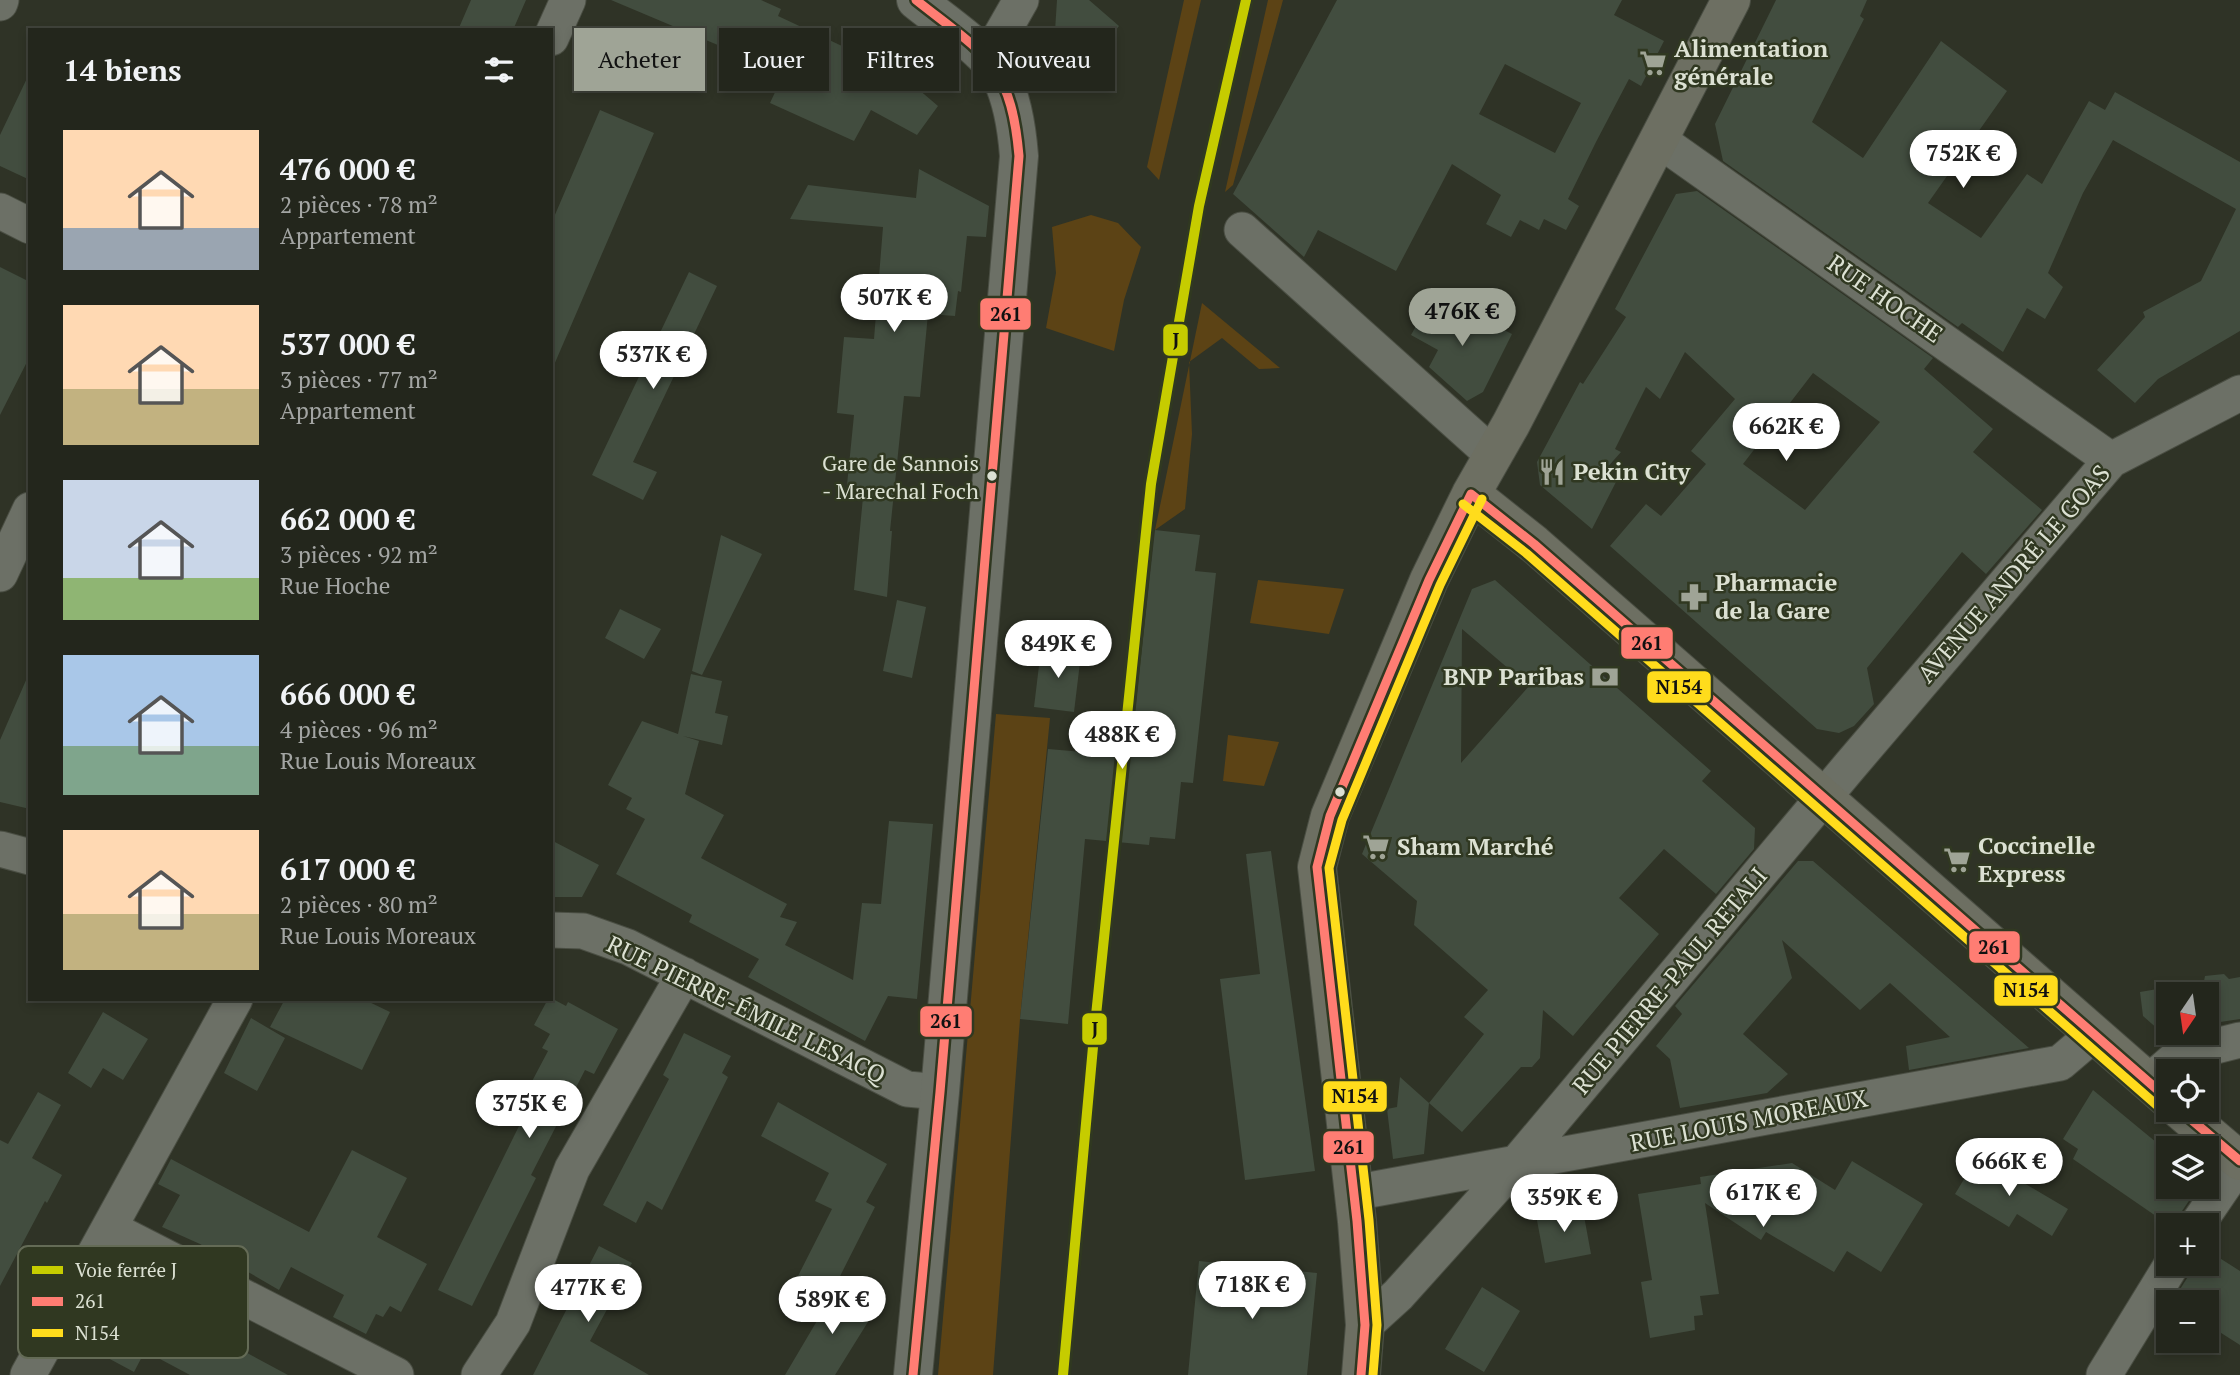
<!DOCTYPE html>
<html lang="fr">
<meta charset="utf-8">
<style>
:root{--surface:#23261c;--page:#2f3229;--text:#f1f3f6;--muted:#a3a5a3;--line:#40433b;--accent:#9fa496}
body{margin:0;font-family:"PT Serif",serif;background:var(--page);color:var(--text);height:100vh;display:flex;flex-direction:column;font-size:26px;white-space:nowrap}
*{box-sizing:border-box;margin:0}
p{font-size:23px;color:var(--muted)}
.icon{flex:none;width:38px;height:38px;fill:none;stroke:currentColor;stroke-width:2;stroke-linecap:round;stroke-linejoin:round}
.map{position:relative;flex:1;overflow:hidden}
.side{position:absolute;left:28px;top:28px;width:525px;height:973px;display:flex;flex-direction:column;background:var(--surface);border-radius:0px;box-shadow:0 4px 10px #0003,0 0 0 2px var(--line)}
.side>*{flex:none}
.top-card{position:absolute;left:574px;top:28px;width:665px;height:63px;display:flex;gap:14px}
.needle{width:46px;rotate:193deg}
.fabs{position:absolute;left:2156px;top:982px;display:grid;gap:14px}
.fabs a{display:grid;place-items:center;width:63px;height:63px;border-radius:0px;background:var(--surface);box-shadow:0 4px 10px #0003,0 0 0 2px var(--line);font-size:35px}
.price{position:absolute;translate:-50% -60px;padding:0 16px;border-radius:24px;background:#fff;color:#222;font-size:23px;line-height:46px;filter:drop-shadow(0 2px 4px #0008)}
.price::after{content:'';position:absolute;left:50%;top:42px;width:21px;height:16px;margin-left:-10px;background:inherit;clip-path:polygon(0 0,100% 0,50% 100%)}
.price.on{background:var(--accent);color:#111}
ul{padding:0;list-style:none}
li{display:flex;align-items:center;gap:21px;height:175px;padding:0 35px}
li span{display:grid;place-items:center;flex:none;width:196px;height:140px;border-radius:0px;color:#555}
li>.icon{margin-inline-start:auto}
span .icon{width:84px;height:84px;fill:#fffc;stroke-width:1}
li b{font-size:30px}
h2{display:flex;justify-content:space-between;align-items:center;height:84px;padding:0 35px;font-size:30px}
.tag{padding:0 24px;border-radius:0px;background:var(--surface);box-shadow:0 4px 10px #0003,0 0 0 2px var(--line);font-size:24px;line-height:63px}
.tag.on{background:var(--accent);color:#111}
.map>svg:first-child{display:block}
.green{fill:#5c4315}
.building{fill:#424d3f;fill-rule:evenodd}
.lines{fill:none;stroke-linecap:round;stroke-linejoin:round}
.minor-casing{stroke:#4a4e43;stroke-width:37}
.tertiary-casing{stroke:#4a4e43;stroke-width:40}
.secondary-casing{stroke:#4a4e43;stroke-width:40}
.minor{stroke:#6c7066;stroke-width:35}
.tertiary{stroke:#6c7066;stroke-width:38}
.secondary{stroke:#6d6f62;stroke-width:38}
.bus-1-casing{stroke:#303821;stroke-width:14}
.bus-2-casing{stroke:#303821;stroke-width:14}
.bus-1{stroke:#ff7d73;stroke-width:9}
.bus-2{stroke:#ffdc1c;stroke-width:9}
.rail-1-casing{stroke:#303821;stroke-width:16}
.rail-1{stroke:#c6cc00;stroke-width:10}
.bus-dot{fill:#dce1d3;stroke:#303821;stroke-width:2.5}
.labels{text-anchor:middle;stroke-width:5;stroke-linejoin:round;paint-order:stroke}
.bus-label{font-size:22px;fill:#dce1d3;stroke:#303821;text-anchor:end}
.poi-label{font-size:24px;font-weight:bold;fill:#dce1d3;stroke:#303821;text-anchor:start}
.street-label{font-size:24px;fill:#dce1d3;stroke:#303821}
.key{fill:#303821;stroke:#646b56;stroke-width:2}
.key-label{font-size:19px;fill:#dce1d3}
.line-badge{stroke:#303821;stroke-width:2.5}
.pale-badge-label{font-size:19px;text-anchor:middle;font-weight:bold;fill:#111}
</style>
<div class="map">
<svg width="2240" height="1375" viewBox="0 0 2240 1375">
<rect width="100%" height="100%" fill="#2f3326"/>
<!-- green -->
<path class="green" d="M1184 0H1201L1159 180 1147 167Z
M1268 0H1283L1233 185 1225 192Z
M1091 215 1118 223 1141 247 1124 300 1114 351 1046 328 1056 273 1052 227Z
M1202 303 1280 368 1259 369 1222 338 1189 362 1192 434 1185 509 1155 530Z
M1258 580 1344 589 1329 634 1250 623Z
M996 714 1050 718 1020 1019 993 1375H938Z
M1228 735 1279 742 1264 786 1223 781Z"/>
<!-- building -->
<path class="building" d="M471 0H526L513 30H458Z
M611 0H761L781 9 778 16 874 61 877 54 938 106 917 135 871 110 854 141 770 103 784 73Z
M1057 0H1089L1119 26 1086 68 1059 44 1055 31Z
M1337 0H1622L1614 15 1664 41 1641 86 1629 79 1596 142 1568 199 1579 206 1566 230 1544 219 1539 230 1520 220 1511 237 1486 224 1501 195 1452 164 1396 271 1318 230 1304 257 1233 194ZM1505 64 1581 103 1555 153 1479 114Z
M1776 0H1867L1860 16 1864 19 1812 122 1863 158 1941 41 2007 91 1928 203 1981 238 2027 174 2042 184 2089 101 2105 110 2115 92 2240 162V331L2158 379 2135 403 2097 370 2145 317 2143 312 2201 281 2236 209 2113 140 2083 193 2048 273 2063 287 2045 319 2027 308 2003 352 1962 323 1958 327 1723 161 1715 124Z
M30 72V180L0 166V135Z
M600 110 654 133 551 372V224Z
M919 169 989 206 986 237 967 236 961 292 958 291 955 316 928 314 920 397 904 396 890 531H892L887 597 854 590 864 487 847 485 854 415 837 413 844 337 874 339 883 227 790 219 808 185 916 198Z
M1697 191 1933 358 1924 369 1993 429 1973 452 2042 510 1986 574 1962 552 1867 668 1874 704 1854 726 1839 733 1817 729 1610 546 1646 504 1661 516 1706 464 1691 451 1735 399 1685 352 1660 399 1646 387 1615 449 1621 452 1605 470 1617 480 1592 529 1540 485 1537 462 1580 382 1583 384 1626 317 1615 309 1676 194ZM1813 373 1880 422 1805 510 1743 464Z
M0 267 30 282V356L0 415Z
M689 272 717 286 633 462 657 472 643 500 592 475Z
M1430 301 1469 320 1472 314 1512 334 1483 392 1467 401 1429 367 1438 350 1411 335Z
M1155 530 1200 535 1195 571 1216 573 1193 783 1181 782 1175 839 1150 837 1149 845 1085 839 1068 1024 1020 1019 1048 749 1130 756Z
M721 535 762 554 702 675 692 671Z
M1495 580 1711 771 1702 781 1755 828 1754 849 1716 894 1664 849 1619 898 1659 934 1573 1036 1543 1010 1540 1058 1532 1067H1521L1462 1132 1429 1103 1424 1154 1393 1159 1387 1109 1397 1107 1400 1077 1429 1103 1484 1034 1464 1017 1488 990 1414 925 1417 901 1362 854 1472 589ZM1462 629 1529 686 1461 763Z
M897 600 926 607 912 678 883 671Z
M620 609 661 629 644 659 605 638Z
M1041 649 1081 654 1074 712 1034 707Z
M30 671V809L0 802V740Z
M691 674 722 681 715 713 728 716 722 745 683 736 699 741 685 794 724 815 701 858 787 904 780 917 797 922 785 945 853 980 862 903 881 904 889 821 933 824 917 999 888 996 865 1041 748 977 759 959 689 922 692 915 616 874 645 819 626 809 632 798 608 785 642 721 678 734Z
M551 840 599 865 582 897H551Z
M1271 851 1315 1171 1245 1180 1220 979 1260 974 1246 854Z
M1798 861H1813L2029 1048 1909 1070 1906 1046 1950 1037 1890 983 1860 1010 1782 940 1792 978 1743 1034 1788 1074 1767 1093 1680 1108 1670 1059 1656 1046 1682 1014 1675 1006Z
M2224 974 2229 979 2240 977V1019L2207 1024V994H2168V1029L2160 1031 2143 1016 2140 992 2204 981 2205 976Z
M551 998 566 1006 568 1002 618 1029 594 1074 585 1070 531 1175 536 1178 472 1306 438 1290 519 1126 511 1121 548 1051 542 1048 550 1034 534 1025 548 999Z
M285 999H363L390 1012 362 1070 270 1027Z
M103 1012 148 1039 123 1080 103 1068 91 1088 68 1073Z
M251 1018 285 1038 257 1091 224 1073Z
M684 1033 731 1056 722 1073 728 1077 662 1210 647 1201 636 1223 603 1205 669 1079 663 1075Z
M2093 1090 2168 1152V1186H2199L2180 1214 2177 1225H2169L2073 1159 2078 1149 2063 1139Z
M38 1092 61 1105 32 1158 62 1175 47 1203 45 1201 0 1286V1140L8 1144Z
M778 1102 887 1164 866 1202 875 1207 831 1294 798 1276 832 1209 815 1201 829 1173 761 1136Z
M352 1150 407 1178 377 1237 427 1264 401 1312 390 1306 383 1317 376 1314 366 1334 333 1317 344 1295 291 1267 279 1290 200 1244 162 1227 180 1195 158 1184 171 1159 309 1232Z
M1978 1156 2068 1209 2052 1236 2017 1214 2009 1227 1955 1194Z
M1852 1161 1923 1204 1881 1272 1847 1251 1834 1272 1766 1232 1761 1240 1705 1203 1719 1294 1700 1296 1703 1315 1694 1316 1695 1330 1650 1338 1641 1282 1652 1280 1638 1194 1701 1184 1700 1177 1792 1163 1835 1190Z
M1582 1205 1591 1254 1545 1263 1536 1215Z
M599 1246 632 1263 590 1341 649 1375H533Z
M2207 1250 2240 1271V1345L2207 1324V1302H2172L2189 1275 2192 1264H2207Z
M1199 1261 1317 1273 1307 1375H1188Z
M133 1275 174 1297 167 1310 288 1375H190L145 1351 134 1372 93 1350Z
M837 1287 876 1309 835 1375H785Z
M1482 1287 1520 1311 1484 1372 1445 1349Z"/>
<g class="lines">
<defs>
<path id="minor" d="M0 3 1 0
M551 38 568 0
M984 56 1000 37 1021 0
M1659 140 2111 460
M0 211 30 226
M1242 230 1493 455
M0 574 30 510
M0 849 30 857
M551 930 583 931 628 947 907 1089 940 1092
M2149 1082 2180 1055 2240 1040
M1353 1193 2060 1063 2094 1034
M2197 1225 2240 1162
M109 1228 396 1375
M1365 1325 1398 1295 1516 1164 1849 767 2111 460 2240 393
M28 1375 235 999
M479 1375 513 1323 572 1169 684 975
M2104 1375 2172 1264"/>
<path id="tertiary" d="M913 1375 940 1092 1019 156C1017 130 1013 101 1001 77 989 52 939 19 916 0"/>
<path id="secondary" d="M1471 494 1534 544 2168 1099
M2180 1110 2240 1161
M1361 1375 1365 1325 1357 1221 1317 867 1330 816 1429 580 1471 494 1511 424 1731 0"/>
</defs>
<!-- minor casing -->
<use href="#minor" class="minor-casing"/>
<!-- tertiary casing -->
<use href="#tertiary" class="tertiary-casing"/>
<!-- secondary casing -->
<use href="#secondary" class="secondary-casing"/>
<!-- minor -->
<use href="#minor" class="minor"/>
<!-- tertiary -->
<use href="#tertiary" class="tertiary"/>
<!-- secondary -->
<use href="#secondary" class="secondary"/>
<defs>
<path id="bus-1" d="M1471 494 1534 544 2168 1099
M2180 1110 2240 1161
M913 1375 940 1092 1019 156C1011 63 984 54 916 0
M1361 1375 1365 1325 1357 1221 1317 867 1330 816 1429 580 1471 494"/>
<path id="bus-2" d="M1463 504 1526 553 2160 1108
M1373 1375 1377 1325 1369 1220 1329 868 1342 820 1440 585 1482 499"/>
</defs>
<!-- bus-1 casing -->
<use href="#bus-1" class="bus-1-casing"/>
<!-- bus-2 casing -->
<use href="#bus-2" class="bus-2-casing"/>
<!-- bus-1 -->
<use href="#bus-1" class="bus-1"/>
<!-- bus-2 -->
<use href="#bus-2" class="bus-2"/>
<defs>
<path id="rail-1" d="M1063 1375 1095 1025 1151 484 1199 206 1246 0"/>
</defs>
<!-- rail-1 casing -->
<use href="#rail-1" class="rail-1-casing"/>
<!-- rail-1 -->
<use href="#rail-1" class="rail-1"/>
</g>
<!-- icons -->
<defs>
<symbol id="supermarket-bare" viewBox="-9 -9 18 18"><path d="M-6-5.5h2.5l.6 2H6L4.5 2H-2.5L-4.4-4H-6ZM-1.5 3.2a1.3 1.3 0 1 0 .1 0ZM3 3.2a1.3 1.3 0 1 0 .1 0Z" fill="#9fa496" stroke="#303821" stroke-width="2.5" paint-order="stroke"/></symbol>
<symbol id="restaurant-bare" viewBox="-9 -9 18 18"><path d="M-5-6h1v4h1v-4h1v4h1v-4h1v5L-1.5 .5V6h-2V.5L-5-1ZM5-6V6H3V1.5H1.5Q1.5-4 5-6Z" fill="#9fa496" stroke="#303821" stroke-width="2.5" paint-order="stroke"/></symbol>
<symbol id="pharmacy-bare" viewBox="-9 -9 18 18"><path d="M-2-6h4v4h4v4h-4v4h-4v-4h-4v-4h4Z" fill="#9fa496" stroke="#303821" stroke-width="2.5" paint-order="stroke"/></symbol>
<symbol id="bank-bare" viewBox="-9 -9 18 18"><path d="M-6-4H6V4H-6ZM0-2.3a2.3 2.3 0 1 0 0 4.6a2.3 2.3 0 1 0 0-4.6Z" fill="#9fa496" stroke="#303821" stroke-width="2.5" paint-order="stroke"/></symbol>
</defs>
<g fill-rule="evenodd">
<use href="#supermarket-bare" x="1634" y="44" width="38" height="38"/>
<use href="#restaurant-bare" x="1533" y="453" width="38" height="38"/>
<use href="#pharmacy-bare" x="1675" y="578" width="38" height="38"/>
<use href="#bank-bare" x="1586" y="658" width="38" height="38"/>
<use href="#supermarket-bare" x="1357" y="828" width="38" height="38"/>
<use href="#supermarket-bare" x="1938" y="841" width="38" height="38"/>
</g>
<!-- markers -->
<g class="bus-dot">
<circle cx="992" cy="476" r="6"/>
<circle cx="1340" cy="792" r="6"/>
</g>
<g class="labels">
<!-- bus labels -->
<g class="bus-label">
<text x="979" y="471">Gare de Sannois<tspan x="979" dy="28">- Marechal Foch</tspan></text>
</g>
<!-- poi labels -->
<g class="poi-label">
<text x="1674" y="57">Alimentation<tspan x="1674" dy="28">générale</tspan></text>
<text x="1573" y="480">Pekin City</text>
<text x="1715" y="591">Pharmacie<tspan x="1715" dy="28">de la Gare</tspan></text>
<text x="1584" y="685" text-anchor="end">BNP Paribas</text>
<text x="1978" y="854">Coccinelle<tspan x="1978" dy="28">Express</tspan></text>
<text x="1397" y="855">Sham Marché</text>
</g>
<!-- street labels -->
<g class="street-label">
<text transform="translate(1885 299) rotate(35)" y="8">RUE HOCHE</text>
<text transform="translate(2014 574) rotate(-49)" y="8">AVENUE ANDRÉ LE GOAS</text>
<text transform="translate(1670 981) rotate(-50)" y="8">RUE PIERRE-PAUL RETALI</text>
<text transform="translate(746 1010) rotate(26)" y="8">RUE PIERRE-ÉMILE LESACQ</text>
<text transform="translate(1749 1121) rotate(-11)" y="8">RUE LOUIS MOREAUX</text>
</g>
</g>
<!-- legend -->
<rect x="18" y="1246" width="230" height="112" rx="10" class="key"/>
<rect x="32" y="1266" width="31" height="8" fill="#c6cc00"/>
<rect x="32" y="1297" width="31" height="9" fill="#ff7d73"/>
<rect x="32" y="1329" width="31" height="8" fill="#ffdc1c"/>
<g class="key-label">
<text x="75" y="1277">Voie ferrée J</text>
<text x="75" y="1308">261</text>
<text x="75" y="1340">N154</text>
</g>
<g class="line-badge">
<rect x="979" y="297" width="53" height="34" rx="7" fill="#ff7d73"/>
<rect x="1162" y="323" width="27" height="34" rx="7" fill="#c6cc00"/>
<rect x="1620" y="626" width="54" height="34" rx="7" fill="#ff7d73"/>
<rect x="1646" y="670" width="66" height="34" rx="7" fill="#ffdc1c"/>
<rect x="1968" y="930" width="53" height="34" rx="7" fill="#ff7d73"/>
<rect x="1993" y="974" width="66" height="33" rx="7" fill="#ffdc1c"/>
<rect x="919" y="1005" width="54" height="33" rx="7" fill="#ff7d73"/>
<rect x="1081" y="1012" width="27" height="34" rx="7" fill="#c6cc00"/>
<rect x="1322" y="1080" width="66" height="33" rx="7" fill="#ffdc1c"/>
<rect x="1322" y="1130" width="53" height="34" rx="7" fill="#ff7d73"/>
</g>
<g class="pale-badge-label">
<text x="1006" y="321">261</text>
<text x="1176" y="347">J</text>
<text x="1647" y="650">261</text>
<text x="1679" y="694">N154</text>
<text x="1994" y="954">261</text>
<text x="2026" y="997">N154</text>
<text x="946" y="1028">261</text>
<text x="1095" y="1036">J</text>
<text x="1355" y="1103">N154</text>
<text x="1349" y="1154">261</text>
</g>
</svg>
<div class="fabs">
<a><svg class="needle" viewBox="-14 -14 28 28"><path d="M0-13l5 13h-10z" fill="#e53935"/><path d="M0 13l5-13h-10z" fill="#a3a5a3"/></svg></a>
<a><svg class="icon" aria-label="locate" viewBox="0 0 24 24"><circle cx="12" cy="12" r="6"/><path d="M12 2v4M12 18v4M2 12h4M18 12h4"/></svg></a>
<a><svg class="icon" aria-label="layers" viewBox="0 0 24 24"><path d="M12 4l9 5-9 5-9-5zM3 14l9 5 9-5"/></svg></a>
<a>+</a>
<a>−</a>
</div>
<b class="price" style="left:1963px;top:190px">752K €</b>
<b class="price" style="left:894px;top:334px">507K €</b>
<b class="price on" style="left:1462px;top:348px">476K €</b>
<b class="price" style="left:653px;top:391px">537K €</b>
<b class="price" style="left:1786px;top:463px">662K €</b>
<b class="price" style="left:1058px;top:680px">849K €</b>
<b class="price" style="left:1122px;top:771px">488K €</b>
<b class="price" style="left:529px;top:1140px">375K €</b>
<b class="price" style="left:2009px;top:1198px">666K €</b>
<b class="price" style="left:1763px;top:1229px">617K €</b>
<b class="price" style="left:1564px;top:1234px">359K €</b>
<b class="price" style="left:1252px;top:1321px">718K €</b>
<b class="price" style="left:588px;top:1324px">477K €</b>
<b class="price" style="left:832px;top:1336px">589K €</b>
<div class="top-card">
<a class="tag on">Acheter</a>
<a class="tag">Louer</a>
<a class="tag">Filtres</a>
<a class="tag">Nouveau</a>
</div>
<section class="side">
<h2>14 biens<svg class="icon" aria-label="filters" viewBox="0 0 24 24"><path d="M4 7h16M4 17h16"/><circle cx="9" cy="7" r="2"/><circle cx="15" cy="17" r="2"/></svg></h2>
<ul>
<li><span style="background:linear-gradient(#ffd9b3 70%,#9aa5b1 0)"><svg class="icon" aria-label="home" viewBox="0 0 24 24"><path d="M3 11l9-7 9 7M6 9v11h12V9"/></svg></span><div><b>476 000 €</b><p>2 pièces · 78 m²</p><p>Appartement</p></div></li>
<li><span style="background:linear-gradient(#ffd9b3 60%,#c2b280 0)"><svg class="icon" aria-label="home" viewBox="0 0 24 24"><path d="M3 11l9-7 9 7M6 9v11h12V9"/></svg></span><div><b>537 000 €</b><p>3 pièces · 77 m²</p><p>Appartement</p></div></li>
<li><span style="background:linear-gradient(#c9d6e8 70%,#8fb573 0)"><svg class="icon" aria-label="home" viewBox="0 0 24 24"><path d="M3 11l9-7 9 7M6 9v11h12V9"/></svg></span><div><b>662 000 €</b><p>3 pièces · 92 m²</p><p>Rue Hoche</p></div></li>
<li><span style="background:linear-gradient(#a9c7e8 65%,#7fa58c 0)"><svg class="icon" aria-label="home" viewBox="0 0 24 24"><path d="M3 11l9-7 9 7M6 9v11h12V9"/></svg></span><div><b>666 000 €</b><p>4 pièces · 96 m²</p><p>Rue Louis Moreaux</p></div></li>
<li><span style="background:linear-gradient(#ffd9b3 60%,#c2b280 0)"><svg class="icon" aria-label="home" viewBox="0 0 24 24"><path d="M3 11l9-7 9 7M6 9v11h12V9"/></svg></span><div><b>617 000 €</b><p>2 pièces · 80 m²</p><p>Rue Louis Moreaux</p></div></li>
</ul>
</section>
</div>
